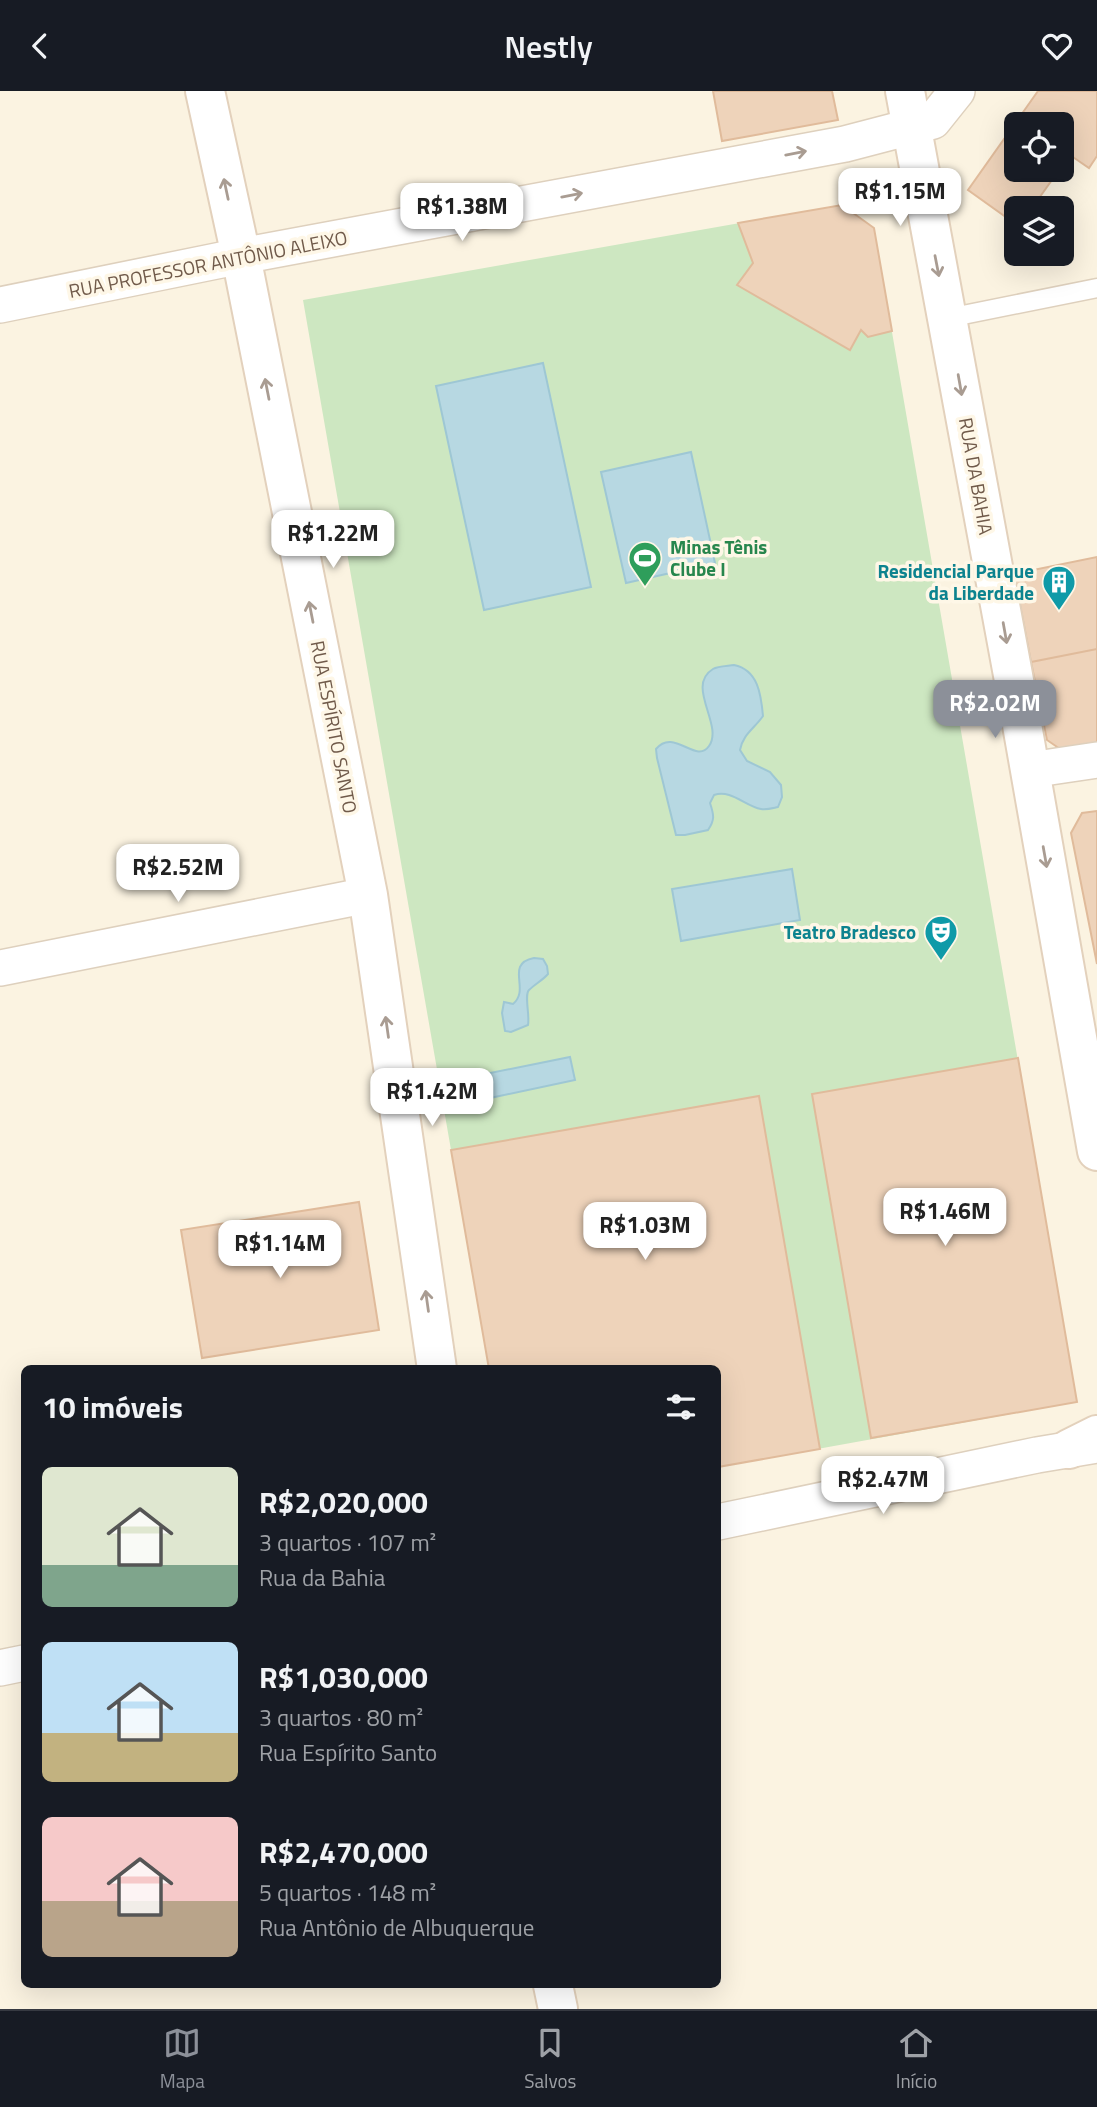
<!DOCTYPE html>
<html lang="pt">
<meta charset="utf-8">
<style>
:root{--surface:#171b24;--page:#20242c;--text:#f1f3f6;--muted:#9ea1a6;--line:#363941;--accent:#8c9099}
body{margin:0;font-family:"Titillium Web",sans-serif;background:var(--page);color:var(--text);height:100vh;display:flex;flex-direction:column;font-size:26px;white-space:nowrap}
*{box-sizing:border-box;margin:0}
p{font-size:23px;color:var(--muted)}
.icon{flex:none;width:38px;height:38px;fill:none;stroke:currentColor;stroke-width:2;stroke-linecap:round;stroke-linejoin:round}
.map{position:relative;flex:1;overflow:hidden}
.drawer{position:absolute;left:21px;top:1274px;width:700px;height:623px;display:flex;flex-direction:column;background:var(--surface);border-radius:10px;box-shadow:0 7px 28px #0002}
.drawer>*{flex:none}
.controls{position:absolute;left:1004px;top:21px;display:grid;gap:14px}
.controls a{display:grid;place-items:center;width:70px;height:70px;border-radius:10px;background:var(--surface);box-shadow:0 7px 28px #0002;font-size:35px}
.price{position:absolute;translate:-50% -60px;padding:0 16px;border-radius:14px;background:#fff;color:#222;font-size:23px;line-height:46px;filter:drop-shadow(0 2px 4px #0008)}
.price::after{content:'';position:absolute;left:50%;top:42px;width:21px;height:16px;margin-left:-10px;background:inherit;clip-path:polygon(0 0,100% 0,50% 100%)}
.price.current{background:var(--accent);color:#fff}
ul{padding:0;list-style:none}
li{display:flex;align-items:center;gap:21px;height:175px;padding:0 21px}
li span{display:grid;place-items:center;flex:none;width:196px;height:140px;border-radius:10px;color:#555}
li>.icon{margin-inline-start:auto}
span .icon{width:84px;height:84px;fill:#fffc;stroke-width:1}
li b{font-size:30px}
h2{display:flex;justify-content:space-between;align-items:center;height:84px;padding:0 21px;font-size:30px}
header{display:flex;justify-content:space-between;align-items:center;height:91px;padding:0 21px;background:var(--surface);font-size:32px;font-weight:600}
.tab-bar{display:flex;justify-content:space-around;align-items:center;height:98px;border-top:2px solid var(--line);background:var(--surface);font-size:19px;color:var(--muted)}
.tab-bar a{display:grid;justify-items:center;gap:4px}
.tab-bar .current{color:var(--accent)}
.map>svg:first-child{display:block}
.green{fill:#cde7c1}
.water{fill:#b7d8e2;stroke:#9ec7d4;stroke-width:2}
.building{fill:#eed3ba;stroke:#e0bb9b;stroke-width:2}
.lines{fill:none;stroke-linecap:round;stroke-linejoin:round}
.lane-casing{stroke:#ded0bd;stroke-width:21}
.street-casing{stroke:#ded0bd;stroke-width:38}
.secondary-casing{stroke:#e3d1bc;stroke-width:42}
.lane{stroke:#fff;stroke-width:18}
.street{stroke:#fff;stroke-width:35}
.secondary{stroke:#fff;stroke-width:38}
.oneway{stroke:#a99c92}
.labels{text-anchor:middle;stroke-width:7;stroke-linejoin:round;paint-order:stroke}
.street-label{font-size:19px;fill:#705a4a;stroke:#fef7e7}
.leisure-label{font-size:19px;font-weight:bold;fill:#27864d;stroke:#fef7e7;text-anchor:start}
.culture-label{font-size:19px;font-weight:bold;fill:#0d838f;stroke:#fef7e7;text-anchor:end}
</style>
<header><svg class="icon" aria-label="back" viewBox="0 0 24 24"><path d="M15 5l-7 7 7 7"/></svg>Nestly<svg class="icon" aria-label="heart" viewBox="0 0 24 24"><path d="M12 20l-8-8c-3-5 5-10 8-4 3-6 11-1 8 4z"/></svg></header>
<div class="map">
<svg width="1097" height="1918" viewBox="0 0 1097 1918">
<rect width="100%" height="100%" fill="#fbf3e1"/>
<!-- green -->
<path class="green" d="M842 114 874 137 1077 1311 718 1376V1278L489 1277 303 209Z"/>
<!-- water -->
<path class="water" d="M543 272 591 496 484 519 436 295Z
M691 361 715 472 626 492 601 381Z
M734 574C758 579 761 603 763 625 754 638 743 643 740 659L747 670 770 681 781 694 782 706 778 716C773 717 767 719 761 718 745 715 731 698 714 704L710 712C714 724 715 729 708 739L685 744H676L657 667 656 658C674 636 696 674 709 655 724 634 685 595 713 578 718 575 728 575 734 574Z
M792 778 800 829 681 850 672 798Z
M534 867 543 868 547 875 548 883C543 889 535 893 529 899 524 904 530 924 528 934L511 941 505 940 502 922 504 911 513 913C531 898 504 873 534 867Z
M570 966 575 989 490 1007 485 983Z"/>
<!-- building -->
<path class="building" d="M713 0H832L838 29 722 50Z
M1038 0H1097V65L1089 77 1070 64 1062 74V33H1017V79H1059L1032 117H1017V134L968 99Z
M842 114 874 137 892 240 868 246 861 239 850 259 737 194 753 172 738 132Z
M1097 466V558L1031 571 1014 483Z
M1097 558V655L1063 660 1047 649 1031 571Z
M1097 720V873L1071 742 1082 722Z
M1018 967 1077 1311 871 1347 812 1003Z
M759 1005 820 1358 718 1376V1278H489L451 1059Z
M359 1111 379 1239 202 1267 181 1139Z"/>
<g class="lines">
<defs>
<path id="lane" d="M948 227 1097 197"/>
<path id="street" d="M0 214 241 165 845 53 933 30 957 0
M1030 679 1097 669
M0 877 368 804
M718 1431 1037 1364 1097 1354
M0 1577 24 1572"/>
<path id="secondary" d="M205 0 241 165 368 804 437 1278
M905 0 1018 611 1097 1060
M1069 1358 1097 1344
M553 1894 558 1918"/>
</defs>
<!-- lane casing -->
<use href="#lane" class="lane-casing"/>
<!-- street casing -->
<use href="#street" class="street-casing"/>
<!-- secondary casing -->
<use href="#secondary" class="secondary-casing"/>
<!-- lane -->
<use href="#lane" class="lane"/>
<!-- street -->
<use href="#street" class="street"/>
<!-- secondary -->
<use href="#secondary" class="secondary"/>
</g>
<!-- one-way arrows -->
<defs><path id="oneway-shaft" d="M-6 0H5M1.5-3L5.5 0L1.5 3" fill="none" stroke-width="1.6" stroke-linecap="round" stroke-linejoin="round" transform="scale(1.75)"/></defs>
<g class="oneway">
<use href="#oneway-shaft" transform="translate(796 62) rotate(-11)"/>
<use href="#oneway-shaft" transform="translate(226 98) rotate(-102)"/>
<use href="#oneway-shaft" transform="translate(572 104) rotate(-11)"/>
<use href="#oneway-shaft" transform="translate(937 175) rotate(79)"/>
<use href="#oneway-shaft" transform="translate(960 294) rotate(80)"/>
<use href="#oneway-shaft" transform="translate(267 298) rotate(-101)"/>
<use href="#oneway-shaft" transform="translate(311 521) rotate(-101)"/>
<use href="#oneway-shaft" transform="translate(1005 542) rotate(80)"/>
<use href="#oneway-shaft" transform="translate(1045 766) rotate(80)"/>
<use href="#oneway-shaft" transform="translate(387 936) rotate(-98)"/>
<use href="#oneway-shaft" transform="translate(427 1210) rotate(-98)"/>
</g>
<!-- icons -->
<defs>
<symbol id="stadium-pin" viewBox="-11 -11 22 30"><path d="M0 17L-7.5 6A9.5 9.5 0 1 1 7.5 6Z" fill="#2e9e5b" stroke="#fef7e7"/><path d="M0-5a6.5 5 0 1 0 0 10a6.5 5 0 1 0 0-10ZM-3.5-1.8h7v3.6h-7Z" fill="#fff"/></symbol>
<symbol id="building-pin" viewBox="-11 -11 22 30"><path d="M0 17L-7.5 6A9.5 9.5 0 1 1 7.5 6Z" fill="#0f9aa8" stroke="#fef7e7"/><path d="M-4-6H4V6H1V3H-1V6H-4ZM-2.5-4.3h1.7v1.8h-1.7ZM.8-4.3h1.7v1.8H.8ZM-2.5-1h1.7V.8h-1.7ZM.8-1h1.7V.8H.8Z" fill="#fff"/></symbol>
<symbol id="theatre-pin" viewBox="-11 -11 22 30"><path d="M0 17L-7.5 6A9.5 9.5 0 1 1 7.5 6Z" fill="#0f9aa8" stroke="#fef7e7"/><path d="M-5-5.5Q0-4 5-5.5V0Q5 5 0 6Q-5 5-5 0ZM-3.3-2.5H-1v1.5H-3.3ZM1-2.5H3.3v1.5H1ZM-2.8 1Q0 5.5 2.8 1Z" fill="#fff"/></symbol>
</defs>
<g fill-rule="evenodd">
<use href="#stadium-pin" x="626" y="448" width="38" height="52"/>
<use href="#building-pin" x="1040" y="472" width="38" height="52"/>
<use href="#theatre-pin" x="922" y="822" width="38" height="52"/>
</g>
<g class="labels">
<!-- street labels -->
<g class="street-label">
<text transform="translate(208 173) rotate(-11)" y="7">RUA PROFESSOR ANTÔNIO ALEIXO</text>
<text transform="translate(976 385) rotate(80)" y="7">RUA DA BAHIA</text>
<text transform="translate(334 636) rotate(79)" y="7">RUA ESPÍRITO SANTO</text>
</g>
<!-- leisure labels -->
<g class="leisure-label">
<text x="670" y="463">Minas Tênis<tspan x="670" dy="22">Clube I</tspan></text>
</g>
<!-- culture labels -->
<g class="culture-label">
<text x="1034" y="487">Residencial Parque<tspan x="1034" dy="22">da Liberdade</tspan></text>
<text x="916" y="848">Teatro Bradesco</text>
</g>
</g>
</svg>
<div class="controls">
<a><svg class="icon" aria-label="locate" viewBox="0 0 24 24"><circle cx="12" cy="12" r="6"/><path d="M12 2v4M12 18v4M2 12h4M18 12h4"/></svg></a>
<a><svg class="icon" aria-label="layers" viewBox="0 0 24 24"><path d="M12 4l9 5-9 5-9-5zM3 14l9 5 9-5"/></svg></a>
</div>
<b class="price" style="left:900px;top:137px">R$1.15M</b>
<b class="price" style="left:462px;top:152px">R$1.38M</b>
<b class="price" style="left:333px;top:479px">R$1.22M</b>
<b class="price current" style="left:995px;top:649px">R$2.02M</b>
<b class="price" style="left:178px;top:813px">R$2.52M</b>
<b class="price" style="left:432px;top:1037px">R$1.42M</b>
<b class="price" style="left:945px;top:1157px">R$1.46M</b>
<b class="price" style="left:645px;top:1171px">R$1.03M</b>
<b class="price" style="left:280px;top:1189px">R$1.14M</b>
<b class="price" style="left:883px;top:1425px">R$2.47M</b>
<section class="drawer">
<h2>10 imóveis<svg class="icon" aria-label="filters" viewBox="0 0 24 24"><path d="M4 7h16M4 17h16"/><circle cx="9" cy="7" r="2"/><circle cx="15" cy="17" r="2"/></svg></h2>
<ul>
<li><span style="background:linear-gradient(#dfe7d0 70%,#7fa58c 0)"><svg class="icon" aria-label="home" viewBox="0 0 24 24"><path d="M3 11l9-7 9 7M6 9v11h12V9"/></svg></span><div><b>R$2,020,000</b><p>3 quartos · 107 m²</p><p>Rua da Bahia</p></div></li>
<li><span style="background:linear-gradient(#bfe0f5 65%,#c2b280 0)"><svg class="icon" aria-label="home" viewBox="0 0 24 24"><path d="M3 11l9-7 9 7M6 9v11h12V9"/></svg></span><div><b>R$1,030,000</b><p>3 quartos · 80 m²</p><p>Rua Espírito Santo</p></div></li>
<li><span style="background:linear-gradient(#f6c9c9 60%,#b9a48a 0)"><svg class="icon" aria-label="home" viewBox="0 0 24 24"><path d="M3 11l9-7 9 7M6 9v11h12V9"/></svg></span><div><b>R$2,470,000</b><p>5 quartos · 148 m²</p><p>Rua Antônio de Albuquerque</p></div></li>
</ul>
</section>
</div>
<nav class="tab-bar">
<a class="current"><svg class="icon" aria-label="map" viewBox="0 0 24 24"><path d="M3 6l6-2 6 2 6-2v14l-6 2-6-2-6 2zM9 4v14M15 6v14"/></svg>Mapa</a>
<a><svg class="icon" aria-label="saved" viewBox="0 0 24 24"><path d="M7 4h10v16l-5-4-5 4z"/></svg>Salvos</a>
<a><svg class="icon" aria-label="home" viewBox="0 0 24 24"><path d="M3 11l9-7 9 7M6 9v11h12V9"/></svg>Início</a>
</nav>
